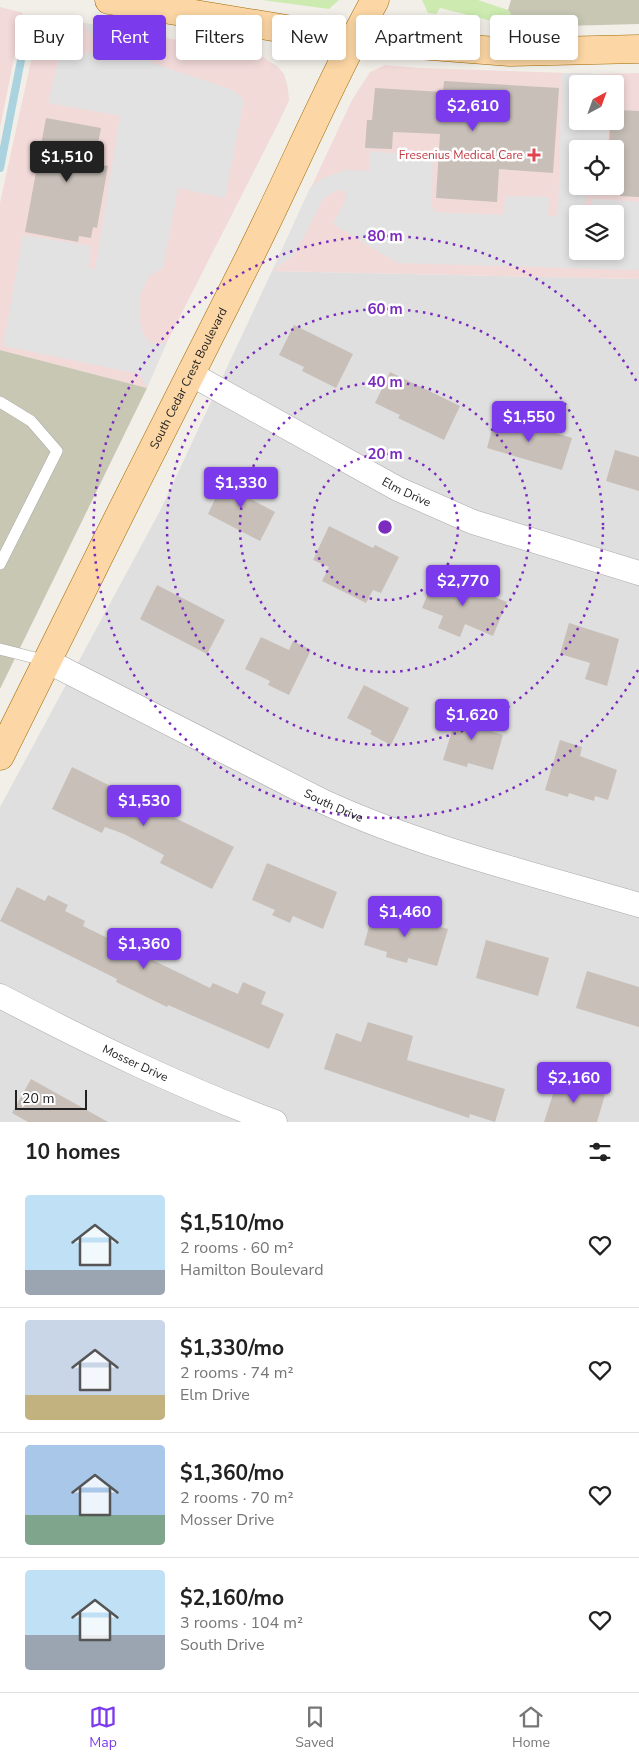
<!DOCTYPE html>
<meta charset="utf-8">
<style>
:root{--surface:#fff;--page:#f2f2f2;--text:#222;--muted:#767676;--line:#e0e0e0;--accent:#7c3aed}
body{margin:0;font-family:"Nunito Sans",sans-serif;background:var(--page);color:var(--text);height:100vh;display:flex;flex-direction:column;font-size:19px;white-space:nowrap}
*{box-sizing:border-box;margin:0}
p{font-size:16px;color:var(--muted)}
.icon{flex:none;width:28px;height:28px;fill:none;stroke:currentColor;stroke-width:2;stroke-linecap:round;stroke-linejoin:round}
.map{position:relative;height:1122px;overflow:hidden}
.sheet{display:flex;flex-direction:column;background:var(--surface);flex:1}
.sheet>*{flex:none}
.top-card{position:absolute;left:15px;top:15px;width:610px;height:45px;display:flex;gap:10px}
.needle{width:32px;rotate:41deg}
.fabs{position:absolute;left:569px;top:75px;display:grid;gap:10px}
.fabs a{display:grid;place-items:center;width:55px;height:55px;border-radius:5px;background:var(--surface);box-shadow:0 2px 8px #0003;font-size:25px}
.scale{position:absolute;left:15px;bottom:12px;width:72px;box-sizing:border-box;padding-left:5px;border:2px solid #222;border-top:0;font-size:14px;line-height:18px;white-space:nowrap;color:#222;-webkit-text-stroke:4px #fff;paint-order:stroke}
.price{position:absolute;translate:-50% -42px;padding:0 11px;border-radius:5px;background:var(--accent);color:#fff;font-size:16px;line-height:32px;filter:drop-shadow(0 1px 2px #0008)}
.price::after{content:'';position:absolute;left:50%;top:30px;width:15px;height:11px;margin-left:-8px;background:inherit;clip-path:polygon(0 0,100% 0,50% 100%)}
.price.on{background:#222;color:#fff}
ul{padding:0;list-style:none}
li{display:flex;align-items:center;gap:15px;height:125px;padding:0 25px}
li+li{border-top:1px solid var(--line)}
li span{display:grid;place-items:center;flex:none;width:140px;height:100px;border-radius:5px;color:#555}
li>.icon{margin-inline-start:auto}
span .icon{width:60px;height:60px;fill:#fffc;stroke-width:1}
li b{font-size:21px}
h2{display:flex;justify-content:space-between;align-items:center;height:60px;padding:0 25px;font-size:21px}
.tag{padding:0 18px;border-radius:5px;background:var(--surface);box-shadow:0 2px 8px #0003;font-size:18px;line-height:45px}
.tag.on{background:var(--accent);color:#fff}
.tabs{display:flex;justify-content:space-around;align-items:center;height:70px;border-top:1px solid var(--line);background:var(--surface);font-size:14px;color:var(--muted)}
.tabs a{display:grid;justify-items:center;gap:2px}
.tabs .on{color:var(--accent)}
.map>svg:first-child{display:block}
.residential{fill:#e0dfdf}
.commercial{fill:#f2dad9;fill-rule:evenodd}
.construction{fill:#c7c7b4}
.grass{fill:#cdebb0}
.parking{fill:#e2e2e2}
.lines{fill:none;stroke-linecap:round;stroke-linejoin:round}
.stream{stroke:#aad3df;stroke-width:8}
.building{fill:#c7bfb8}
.service-casing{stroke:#a9a9a9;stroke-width:12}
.minor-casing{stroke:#a9a9a9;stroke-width:25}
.primary-casing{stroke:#a06b00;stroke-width:29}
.service{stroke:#fff;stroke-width:11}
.minor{stroke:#fff;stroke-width:24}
.primary{stroke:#fcd6a4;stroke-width:28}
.ring{fill:none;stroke:#7b2cbf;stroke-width:2.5;stroke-dasharray:2.5 5}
.health-dot{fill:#e0444e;stroke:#fff;stroke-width:2}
.labels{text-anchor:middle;stroke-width:5;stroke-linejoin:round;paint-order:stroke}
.health-label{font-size:12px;fill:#be3a42;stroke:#fff;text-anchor:end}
.street-label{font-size:12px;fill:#222;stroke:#fff}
.centre{fill:#7b2cbf;stroke:#fff;stroke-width:2.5}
.ring-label{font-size:15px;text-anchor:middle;font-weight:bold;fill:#7b2cbf;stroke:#fff;stroke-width:5;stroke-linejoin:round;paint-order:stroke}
</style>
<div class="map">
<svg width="639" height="1122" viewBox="0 0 639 1122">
<rect width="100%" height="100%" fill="#f2efe9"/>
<!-- residential -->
<path class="residential" d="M272 271 639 279V1122H0V807L161 509Z"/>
<!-- commercial -->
<path class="commercial" d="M0 7 23 13 0 128Z
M41 15 260 55 278 67 284 74 288 88 289 100 280 120 167 342 147 388 0 350V203Z
M385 65 419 68 597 74 639 73V279L272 271 352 100 370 72ZM578 84H615V121H578ZM578 149H615V186H578ZM578 214H615V251H578Z"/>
<!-- construction -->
<path class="construction" d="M511 0H639V24L562 26 496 22 511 14 508 10Z
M0 350 147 388 0 689Z"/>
<!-- grass -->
<path class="grass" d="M262 0H339L329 9Z
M422 0H478L508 10 511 14 496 22 440 8 436 14 428 13Z"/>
<!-- parking -->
<path class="parking" d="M83 23 112 28 121 57 141 33 168 38 150 52 152 63 233 90 244 100 225 198 178 188 163 268 149 276 140 295 139 316 143 333 148 341 157 345 167 342 147 388 140 374 3 346 23 235 91 246 88 267 95 269 120 116 48 103 60 54H85L92 52 98 44Z
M562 73 597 74 590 84H578V121H608V149H578V186H586L585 214H578V251H615V214H592V199L639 202V270L397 263 333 224 346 198V192L342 190 334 191 323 199 295 254 272 271 310 188 321 179 345 170 369 171V151L433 157 432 207 435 212 501 215 504 211 505 196 549 197 548 215 556 217 558 213Z"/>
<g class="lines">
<!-- stream -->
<path class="stream" d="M0 168 29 19"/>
</g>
<!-- building -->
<path class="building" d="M444 81 559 88 553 173 499 169 497 202 436 198 440 134 393 132 392 149 365 148 367 120H372L375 88 443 92Z
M615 110 639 111V197L620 196 621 152 609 149 610 121H615Z
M46 118 101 128 94 164 108 166 97 228 93 227 91 238 79 236 78 242 25 232Z
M294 325 353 354 336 388 302 371 304 367 279 355Z
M390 372 460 406 444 440 398 418 400 415 375 403Z
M496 415 572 438 562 470 487 448Z
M615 450 639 457V491L606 481Z
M227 474 254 488 249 498 275 512 260 541 208 514Z
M329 526 373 548 375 545 399 557 381 593 373 590 366 603 322 581 329 567 313 560Z
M436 574 507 602 493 636 465 624 460 637 438 628 443 616 422 608Z
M157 585 225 620 207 654 140 619Z
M569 623 619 639 607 686 585 679 590 663 560 654Z
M261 637 289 650 293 641 311 650 289 695 268 685 270 681 245 669Z
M364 685 409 708 391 745 370 734 372 731 347 718Z
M463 704 483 710 478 727 503 735 493 770 468 763 467 767 443 760 455 721H457Z
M560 740 582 747 580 756 617 770 608 800 595 796 594 801 569 793 568 797 545 790Z
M72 767 234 847 212 889 160 863 164 855 124 834 105 827 102 833 52 809Z
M267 863 337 892 323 929 293 916 290 923 272 915 275 910 252 900Z
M17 887 45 901 48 895 68 905 65 911 85 921 83 926 210 988 213 983 238 994 243 982 266 992 261 1004 284 1014 269 1049 168 1005 167 1007 116 982 117 979 0 921Z
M374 908 448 929 437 966 408 958 407 963 386 957 387 952 364 945Z
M486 940 549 958 538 996 476 978Z
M587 971 639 987V1027L576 1008Z
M368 1022 413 1036 407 1060 505 1089 495 1122 470 1114 469 1118 324 1069 336 1033 361 1042Z
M31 1079 108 1122H28L12 1113Z
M558 1079 605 1095 597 1122H544Z"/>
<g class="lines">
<defs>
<path id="service" d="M0 402 31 421 57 451 0 564
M0 649 47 661"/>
<g id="minor">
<path id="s1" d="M189 373 398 489 473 522 639 573"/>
<path id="s2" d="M47 661 324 802C425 848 533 874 639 905"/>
<path id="s3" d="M0 996C90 1043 180 1087 275 1122"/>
</g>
<g id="primary">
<path d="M109 0 353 40 510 52 639 49"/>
<path id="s4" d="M0 756C79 595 160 434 241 274 287 184 326 89 375 0"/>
</g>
</defs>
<!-- service casing -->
<use href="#service" class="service-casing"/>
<!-- minor casing -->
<use href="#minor" class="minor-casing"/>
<!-- primary casing -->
<use href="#primary" class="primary-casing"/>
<!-- service -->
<use href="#service" class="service"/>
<!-- minor -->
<use href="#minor" class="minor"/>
<!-- primary -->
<use href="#primary" class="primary"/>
</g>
<!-- distance rings -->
<g class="ring">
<circle cx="385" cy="527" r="73"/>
<circle cx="385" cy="527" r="145"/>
<circle cx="385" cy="527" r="218"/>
<path d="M638 670A291 291 0 1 1 638 384"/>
</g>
<!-- markers -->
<path class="health-dot" d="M531.5 147.5h5v5h5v5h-5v5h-5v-5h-5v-5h5z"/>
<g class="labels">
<!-- health labels -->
<g class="health-label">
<text x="523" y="159">Fresenius Medical Care</text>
</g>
<!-- street labels -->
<g class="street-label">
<text dy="4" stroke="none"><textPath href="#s4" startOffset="422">South Cedar Crest Boulevard</textPath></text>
<text dy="4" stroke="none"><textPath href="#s1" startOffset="248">Elm Drive</textPath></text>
<text dy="4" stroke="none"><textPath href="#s2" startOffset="321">South Drive</textPath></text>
<text dy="4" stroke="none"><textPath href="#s3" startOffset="151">Mosser Drive</textPath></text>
</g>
</g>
<circle cx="385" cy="527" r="8" class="centre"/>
<g class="ring-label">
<text x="385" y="241">80 m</text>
<text x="385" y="314">60 m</text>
<text x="385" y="387">40 m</text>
<text x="385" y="459">20 m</text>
</g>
</svg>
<div class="fabs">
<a><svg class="needle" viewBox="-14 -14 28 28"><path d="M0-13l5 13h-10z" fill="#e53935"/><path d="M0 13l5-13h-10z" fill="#767676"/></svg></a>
<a><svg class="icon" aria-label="locate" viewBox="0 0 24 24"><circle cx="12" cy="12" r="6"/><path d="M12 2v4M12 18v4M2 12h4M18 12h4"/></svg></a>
<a><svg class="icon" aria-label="layers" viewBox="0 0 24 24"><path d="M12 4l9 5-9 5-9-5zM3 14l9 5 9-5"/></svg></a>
</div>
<div class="scale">20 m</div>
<b class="price" style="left:473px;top:132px">$2,610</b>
<b class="price on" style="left:67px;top:183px">$1,510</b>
<b class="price" style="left:529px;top:443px">$1,550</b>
<b class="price" style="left:241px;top:509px">$1,330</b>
<b class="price" style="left:463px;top:607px">$2,770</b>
<b class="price" style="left:472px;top:741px">$1,620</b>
<b class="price" style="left:144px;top:827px">$1,530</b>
<b class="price" style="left:405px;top:938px">$1,460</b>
<b class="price" style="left:144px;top:970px">$1,360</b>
<b class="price" style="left:574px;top:1104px">$2,160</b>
<div class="top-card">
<a class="tag">Buy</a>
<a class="tag on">Rent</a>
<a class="tag">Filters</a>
<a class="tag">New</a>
<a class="tag">Apartment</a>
<a class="tag">House</a>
</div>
</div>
<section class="sheet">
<h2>10 homes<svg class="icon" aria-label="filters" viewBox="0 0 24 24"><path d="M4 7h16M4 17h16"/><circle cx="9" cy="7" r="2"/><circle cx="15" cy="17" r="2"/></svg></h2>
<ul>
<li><span style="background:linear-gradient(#bfe0f5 75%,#9aa5b1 0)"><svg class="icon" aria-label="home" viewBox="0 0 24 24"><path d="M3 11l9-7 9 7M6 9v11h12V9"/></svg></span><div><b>$1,510/mo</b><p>2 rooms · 60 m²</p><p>Hamilton Boulevard</p></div><svg class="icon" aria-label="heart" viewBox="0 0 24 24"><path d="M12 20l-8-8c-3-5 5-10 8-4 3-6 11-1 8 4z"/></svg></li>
<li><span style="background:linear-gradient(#c9d6e8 75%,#c2b280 0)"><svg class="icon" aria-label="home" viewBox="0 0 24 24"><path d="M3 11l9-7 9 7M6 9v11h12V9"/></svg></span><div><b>$1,330/mo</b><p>2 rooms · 74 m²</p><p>Elm Drive</p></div><svg class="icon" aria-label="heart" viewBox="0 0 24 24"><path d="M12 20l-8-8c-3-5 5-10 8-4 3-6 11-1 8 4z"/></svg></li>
<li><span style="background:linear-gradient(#a9c7e8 70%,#7fa58c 0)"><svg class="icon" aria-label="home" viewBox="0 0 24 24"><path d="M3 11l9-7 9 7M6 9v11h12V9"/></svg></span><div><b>$1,360/mo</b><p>2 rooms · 70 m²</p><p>Mosser Drive</p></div><svg class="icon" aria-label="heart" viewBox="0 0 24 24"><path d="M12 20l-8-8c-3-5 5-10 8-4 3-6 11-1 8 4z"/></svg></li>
<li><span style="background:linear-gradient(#bfe0f5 65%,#9aa5b1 0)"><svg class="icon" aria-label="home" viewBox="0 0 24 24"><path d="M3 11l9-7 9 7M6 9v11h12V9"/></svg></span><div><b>$2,160/mo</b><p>3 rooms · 104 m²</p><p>South Drive</p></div><svg class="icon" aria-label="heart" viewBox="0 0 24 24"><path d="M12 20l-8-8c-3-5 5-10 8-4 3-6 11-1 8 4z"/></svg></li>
</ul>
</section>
<nav class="tabs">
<a class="on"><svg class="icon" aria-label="map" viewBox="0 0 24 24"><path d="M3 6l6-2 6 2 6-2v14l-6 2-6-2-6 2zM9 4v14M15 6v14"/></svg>Map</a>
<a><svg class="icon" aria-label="saved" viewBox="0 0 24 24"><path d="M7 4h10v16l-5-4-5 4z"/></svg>Saved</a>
<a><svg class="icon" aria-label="home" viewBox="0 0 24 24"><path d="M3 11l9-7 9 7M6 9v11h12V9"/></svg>Home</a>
</nav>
